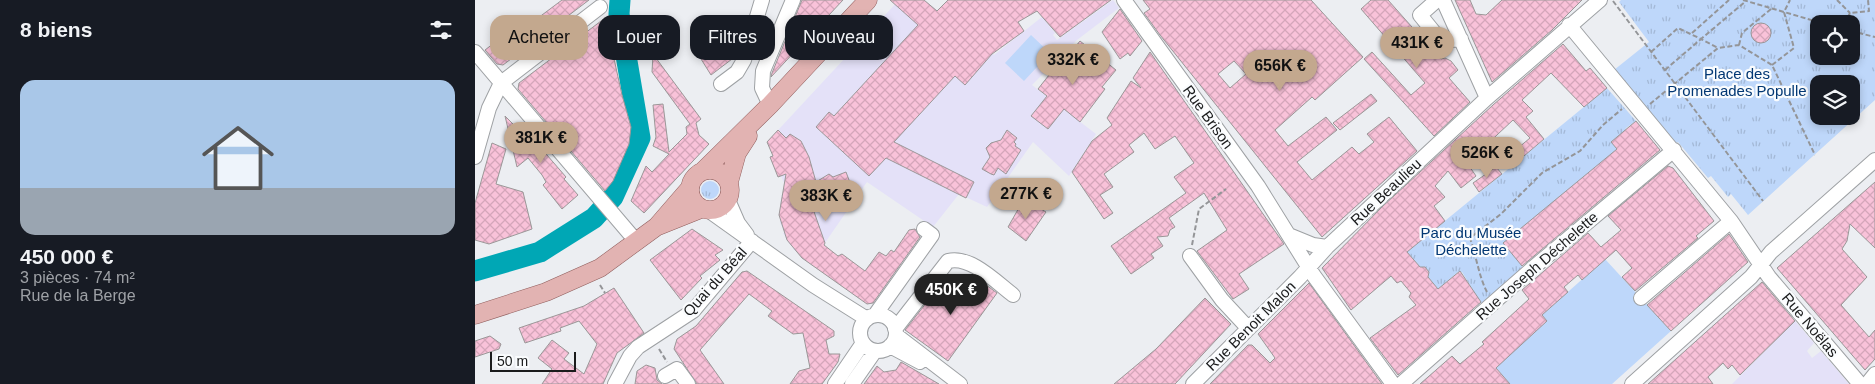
<!DOCTYPE html>
<html lang="fr">
<meta charset="utf-8">
<style>
:root{--surface:#171b24;--page:#20242c;--text:#f1f3f6;--muted:#9ea1a6;--accent:#c3a88e}
body{margin:0;font-family:Helvetica,sans-serif;background:var(--page);color:var(--text);height:100vh;display:flex;flex-direction:column;font-size:19px;white-space:nowrap}
*{box-sizing:border-box;margin:0}
p{font-size:16px;color:var(--muted)}
.icon{flex:none;width:28px;height:28px;fill:none;stroke:currentColor;stroke-width:2;stroke-linecap:round;stroke-linejoin:round}
.map{position:relative;flex:1;overflow:hidden}
.details{display:flex;flex-direction:column;background:var(--surface);width:475px}
.details>*{flex:none}
.banner{position:absolute;left:15px;top:15px;width:475px;height:45px;display:flex;gap:10px}
.tools{position:absolute;left:1335px;top:15px;display:grid;gap:10px}
.tools a{display:grid;place-items:center;width:50px;height:50px;border-radius:10px;background:var(--surface);box-shadow:0 2px 8px #0003;font-size:25px}
.scale{position:absolute;left:15px;bottom:12px;width:86px;box-sizing:border-box;padding-left:5px;border:2px solid #1a1b1c;border-top:0;font-size:14px;line-height:18px;white-space:nowrap;color:#1a1b1c;-webkit-text-stroke:4px #fafcfe;paint-order:stroke}
.price{position:absolute;translate:-50% -42px;padding:0 11px;border-radius:18px;background:var(--accent);color:#111;font-size:16px;line-height:32px;filter:drop-shadow(0 1px 2px #0008)}
.price::after{content:'';position:absolute;left:50%;top:30px;width:15px;height:11px;margin-left:-8px;background:inherit;clip-path:polygon(0 0,100% 0,50% 100%)}
.price.selected{background:#222;color:#fff}
ul{padding:0;list-style:none}
li{display:grid;align-content:center;gap:10px;height:265px;padding:0 20px}
li span{display:grid;place-items:center;height:155px;border-radius:15px;color:#555}
li>.icon{margin-inline-start:auto}
span .icon{width:90px;height:90px;fill:#fffc;stroke-width:1}
li b{font-size:21px}
h2{display:flex;justify-content:space-between;align-items:center;height:60px;padding:0 20px;font-size:21px}
.tag{padding:0 18px;border-radius:15px;background:var(--surface);box-shadow:0 2px 8px #0003;font-size:18px;line-height:45px}
.tag.selected{background:var(--accent);color:#111}
main{display:flex;flex:1;min-height:0}
.map>svg:first-child{display:block}
.education{fill:#e4e1f8}
.grass{fill:url(#grass-tufts);fill-rule:evenodd}
.garden{fill:#bed7fa}
.lines{fill:none;stroke-linecap:round;stroke-linejoin:round}
.river{stroke:#00a7b5;stroke-width:21}
.building{fill:url(#building-cross-hatch);stroke:#9b9798;fill-rule:evenodd}
.minor-casing{stroke:#9ea1a4;stroke-width:16}
.major-casing{stroke:#8f5d5c;stroke-width:19}
.path{stroke:#949598;stroke-width:2;stroke-dasharray:5 2.5;stroke-linecap:butt}
.minor{stroke:#fff;stroke-width:14}
.major{stroke:#e2b3b2;stroke-width:18}
.labels{text-anchor:middle;stroke-width:4.5;stroke-linejoin:round;paint-order:stroke}
.park-label{font-size:15px;fill:#023773;stroke:#fafcfe}
.street-label{font-size:15px;fill:#1a1b1c;stroke:#fafcfe}
</style>
<main>
<section class="details">
<h2>8 biens<svg class="icon" aria-label="filters" viewBox="0 0 24 24"><path d="M4 7h16M4 17h16"/><circle cx="9" cy="7" r="2"/><circle cx="15" cy="17" r="2"/></svg></h2>
<ul>
<li><span style="background:linear-gradient(#a9c7e8 70%,#9aa5b1 0)"><svg class="icon" aria-label="home" viewBox="0 0 24 24"><path d="M3 11l9-7 9 7M6 9v11h12V9"/></svg></span><div><b>450 000 €</b><p>3 pièces · 74 m²</p><p>Rue de la Berge</p></div></li>
</ul>
</section>
<div class="map">
<svg width="1400" height="384" viewBox="0 0 1400 384">
<defs>
<pattern id="grass-tufts" width="24" height="20" patternUnits="userSpaceOnUse" patternTransform="scale(1.25)"><rect width="24" height="20" fill="#bed7fa"/><path d="M3 7l-1-3M5 7V3M7 7l1-3M15 17l-1-3M17 17v-4M19 17l1-3" fill="none" stroke="#a3b8d6"/></pattern>
<pattern id="building-cross-hatch" width="8" height="8" patternUnits="userSpaceOnUse" patternTransform="scale(1.25)"><rect width="8" height="8" fill="#f9c2d9"/><path d="M0 0l8 8M0 8l8-8" fill="none" stroke="#d5a6ba"/></pattern>
</defs>
<rect width="100%" height="100%" fill="#eceef2"/>
<!-- education -->
<path class="education" d="M424 0H449L519 55 567 17 580 33 578 35 582 40 638 0 644 8 602 40 557 85 621 134 594 176 558 142 512 207 484 194 458 227 392 182 336 263 318 249 319 248 317 245 316 246 308 233 310 232 305 223V206L306 198 309 199 306 195 313 192 306 176 303 177 295 157 298 155 292 142Z
M1320 321 1339 343 1332 351 1337 358 1346 351 1374 384H1257Z"/>
<!-- grass -->
<path class="grass" d="M1146 0H1400V100L1273 215 1256 194 1253 197 1236 176 1233 178 1203 142 1201 143 1139 70 1174 42 1144 2ZM1344 24H1376V56H1344ZM1344 84H1376V116H1344Z
M1132 88 1161 121 1151 128 1142 149 1039 255 1049 269 1007 305 987 272H983L963 289 953 277 954 272 950 267H945L932 252Z
M226 190a9 9 0 1 1 18 0a9 9 0 1 1-18 0Z"/>
<!-- garden -->
<path class="garden" d="M556 35 575 53 549 81 530 63Z
M1130 259 1196 331 1137 384H1035L1018 364 1072 321 1067 315Z"/>
<g class="lines">
<!-- river -->
<path class="river" d="M0 271 65 252 119 218 138 197 165 138 144 14 145 0"/>
</g>
<!-- building -->
<path class="building" d="M87 0H114L28 65 22 64 10 50 45 23 52 33 66 22 63 18Z
M327 0H368L296 77 297 73Z
M415 0H449L462 11 473 0H636L585 37 562 11 543 22 549 31 517 54 490 85 480 76 419 142 499 182 491 198 411 158 394 176 341 127 354 112 359 116 443 25Z
M668 0H836L888 57 840 100 837 97 800 130 813 146 851 117 862 130 822 162 837 180 877 147 884 154 899 142 892 134 914 117 942 151 847 237 685 35 669 13 675 9ZM759 61 771 74 755 88 743 74Z
M896 0H913L961 54 966 59 970 58 976 61 983 70 974 78 995 102 959 136 889 59 897 52 936 95 950 83 886 9Z
M980 0H995L1001 14 1011 15 1027 0H1107L1077 30 1017 82Z
M645 9 667 41 655 56 653 53 645 59 627 32Z
M130 18 147 95 156 127 154 144 138 181 130 191 43 89 44 83Z
M1276 33a10 10 0 1 1 20 0a10 10 0 1 1-20 0Z
M242 27 261 56 236 75 216 43Z
M605 41 641 70 627 87 630 89 605 122 589 109 573 129 556 116 572 96 563 89 588 57 590 59Z
M1088 44 1111 71 1115 68 1132 88 1109 107 1076 73 1047 100 1058 111 1051 117 1069 139 1049 156 1043 148 1055 138 1038 120 1007 149 1005 147 990 160 1001 176 986 188 973 171 960 186 970 197 959 206 970 221 932 252 945 267H950L954 272 953 277 963 289 985 271 1006 302 923 375 895 338 941 305 934 297 936 293 926 281 922 283 916 276 876 310 847 268 908 206 1018 105Z
M675 52 809 244 764 274 774 289 758 299 722 251 752 230 729 193 694 218 700 227 695 230 693 236 682 237 688 246 676 254 679 258 656 274 636 246 711 193 699 177 719 163 700 136 680 149 669 133 654 145 659 152 629 174 638 187 625 195 638 213 629 219 597 172 617 141 637 125 632 118 656 81 666 88 658 78Z
M178 54 226 119 221 123 224 135 234 144 169 213 156 201 171 166 177 172 194 154 178 146 181 137 178 105 188 104 194 152 212 134 211 127 215 124 177 72Z
M896 94 902 101 865 130 858 123Z
M30 116 42 128 46 125 91 177 89 179 103 195 87 209 68 185 71 182 67 175 53 158 42 167Z
M1161 121 1185 150 1047 266 1028 243 1142 149 1136 142Z
M303 130 311 138 315 134 326 141 334 157 341 182 354 174 358 177 371 172 377 188 360 196 354 202H347L337 206 350 243 349 245 363 256 367 254 390 271 404 252 411 256 416 250 419 252 434 230 440 229 445 237 398 303 392 304 327 258 312 240 304 215 311 174 303 177 295 157 298 156 292 142Z
M532 130 542 138 539 142 541 144 540 146 546 150 531 174 523 168 519 175 516 174 507 169 515 157 511 148 516 143 526 140Z
M17 143 31 149 21 184 48 192 57 229 14 244 0 240V203Z
M1193 166 1198 168 1239 221 1221 236 1223 238 1160 291 1147 277 1157 268 1141 250 1107 280 1103 275 1089 287 1093 292 1067 315 1072 321 1021 368 1035 384H945L977 356 985 364 1009 344 1007 342 1054 299 1047 290 1113 233 1126 247 1146 230 1133 216Z
M1021 167 1027 174 1004 192 998 183Z
M1400 182V248L1375 224 1372 241 1367 249 1392 277 1366 305 1394 337 1400 330V359L1390 370 1302 268Z
M554 202 571 212 551 241 533 227 545 206 549 209Z
M217 229 248 250 240 255 245 260 225 276 227 278 206 300 175 260Z
M1254 234 1273 262 1196 331 1172 305Z
M272 271 359 331V336L351 340 354 354H365L363 362 347 384H315L324 371 335 368 328 333 318 334 293 316 297 311 274 294 225 350 249 384H222L199 349 202 339 221 326 267 272Z
M499 276 522 293 473 361 430 330 470 279 487 292Z
M1287 282 1320 321 1265 375 1257 365 1253 369 1248 363 1233 377 1238 384H1173Z
M834 283 907 384H735L773 345H777L795 363 800 358 783 334Z
M139 288 169 333 142 353 128 384H67L77 369 63 358 77 340 94 353 89 359 109 374 122 344 104 321 85 328 86 331 50 343 44 328 109 306Z
M730 298 756 324 700 384H639L681 349Z
M15 336 26 344 24 349 0 357V341Z
M426 362 464 384H389L402 366 409 372 421 370Z
M171 365 180 368 182 380 187 384H160L162 371Z"/>
<g class="lines">
<defs>
<path id="minor" d="M649 0 783 186 839 276 918 384
M962 0 945 15 966 41 986 39
M968 0 1012 98
M1094 25 1256 221 1294 277 1385 384
M0 52 161 241
M246 84 262 72 269 60 287 0
M295 105 287 88 288 71 318 0
M0 157 14 108 26 83 125 7
M253 200 263 223 272 235
M233 210 338 285 392 319
M816 236 838 245 852 247
M715 256 747 300 773 328
M1166 298 1256 221
M400 315 457 235 449 229
M385 333a18 18 0 1 1 36 0a18 18 0 1 1-36 0Z
M420 329 473 261C495 255 521 282 538 295
M421 335 485 384
M415 346 445 362
M190 376 202 369 213 384
M140 384 155 356 163 347 218 311 277 241
M360 384 388 343
M377 384 400 351
M718 384 825 277 852 247 1012 98 1125 0
M926 384 1059 267 1199 150
M1157 384 1276 277 1296 252 1400 160
M1392 384 1400 374"/>
<path id="major" d="M215 190a20 20 0 1 1 40 0a20 20 0 1 1-40 0Z
M229 170 295 105 393 0
M254 182 262 153 273 136
M183 225 215 188
M0 315 71 292 125 268 181 227 226 209"/>
</defs>
<!-- minor casing -->
<use href="#minor" class="minor-casing"/>
<!-- major casing -->
<use href="#major" class="major-casing"/>
<!-- path -->
<path class="path" d="M1268 0 1350 24
M1362 0 1375 13
M1138 1 1288 201
M1369 24 1375 13 1394 11 1393 0
M1376 31 1400 37
M1217 33 1254 0
M1264 45 1267 33 1296 9
M1176 52 1203 28 1226 39 1271 1
M1297 65 1319 48 1309 12 1315 0
M1190 70 1226 39 1243 48
M1175 104 1243 48 1264 45 1297 65 1340 155
M717 245 724 209 751 189
M125 285 130 293
M1012 292C1004 277 1001 255 995 238L1026 214 1067 173 1105 151 1128 125 1147 109
M184 349 192 362"/>
<!-- minor -->
<use href="#minor" class="minor"/>
<!-- major -->
<use href="#major" class="major"/>
</g>
<g class="labels">
<!-- park labels -->
<g class="park-label">
<text x="1262" y="79">Place des<tspan x="1262" dy="17">Promenades Populle</tspan></text>
<text x="996" y="238">Parc du Musée<tspan x="996" dy="17">Déchelette</tspan></text>
</g>
<!-- street labels -->
<g class="street-label">
<text transform="translate(733 117) rotate(54)" y="5">Rue Brison</text>
<text transform="translate(911 192) rotate(-43)" y="5">Rue Beaulieu</text>
<text transform="translate(1062 266) rotate(-41)" y="5">Rue Joseph Déchelette</text>
<text transform="translate(240 282) rotate(-48)" y="5">Quai du Béal</text>
<text transform="translate(1335 325) rotate(50)" y="5">Rue Noëlas</text>
<text transform="translate(776 326) rotate(-45)" y="5">Rue Benoit Malon</text>
</g>
</g>
</svg>
<div class="tools">
<a><svg class="icon" aria-label="locate" viewBox="0 0 24 24"><circle cx="12" cy="12" r="6"/><path d="M12 2v4M12 18v4M2 12h4M18 12h4"/></svg></a>
<a><svg class="icon" aria-label="layers" viewBox="0 0 24 24"><path d="M12 4l9 5-9 5-9-5zM3 14l9 5 9-5"/></svg></a>
</div>
<div class="scale">50 m</div>
<b class="price" style="left:942px;top:69px">431K €</b>
<b class="price" style="left:598px;top:86px">332K €</b>
<b class="price" style="left:805px;top:92px">656K €</b>
<b class="price" style="left:66px;top:164px">381K €</b>
<b class="price" style="left:1012px;top:179px">526K €</b>
<b class="price" style="left:551px;top:220px">277K €</b>
<b class="price" style="left:351px;top:222px">383K €</b>
<b class="price selected" style="left:476px;top:316px">450K €</b>
<div class="banner">
<a class="tag selected">Acheter</a>
<a class="tag">Louer</a>
<a class="tag">Filtres</a>
<a class="tag">Nouveau</a>
</div>
</div>
</main>
